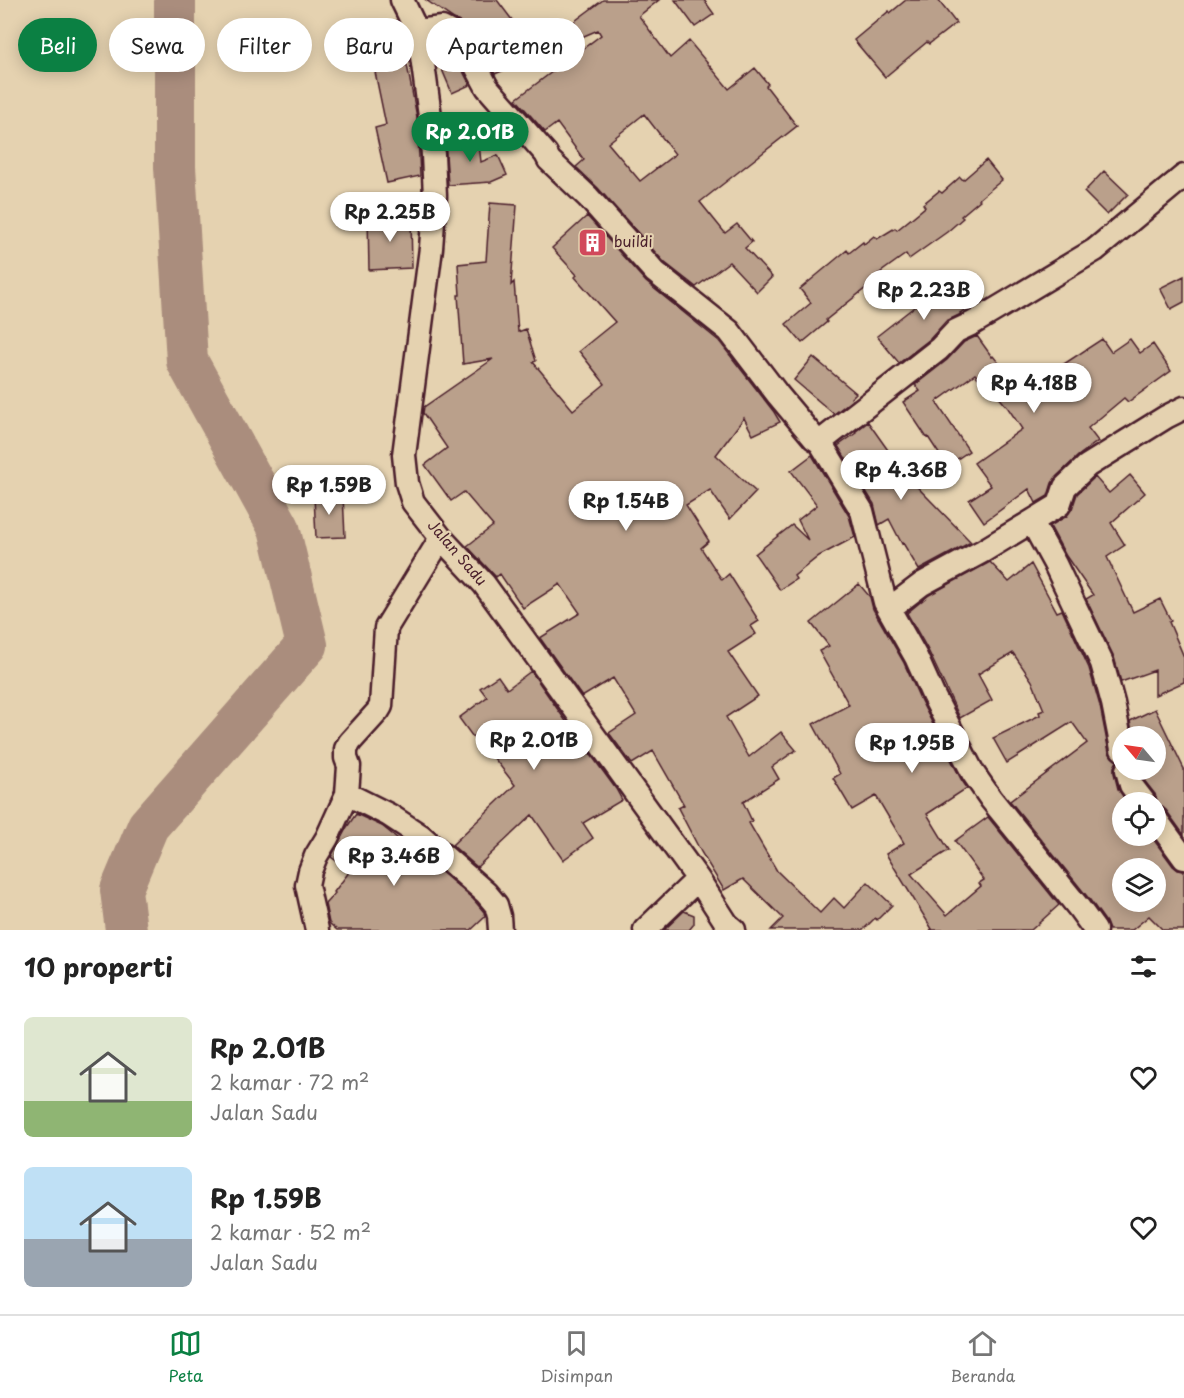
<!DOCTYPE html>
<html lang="id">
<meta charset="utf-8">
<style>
:root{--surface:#fff;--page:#f2f2f2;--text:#222;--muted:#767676;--line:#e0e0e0;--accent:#0b8043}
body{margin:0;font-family:"Playpen Sans",sans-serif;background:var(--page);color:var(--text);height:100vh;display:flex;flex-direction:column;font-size:22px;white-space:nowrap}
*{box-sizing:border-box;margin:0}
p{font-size:20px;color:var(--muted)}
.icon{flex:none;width:33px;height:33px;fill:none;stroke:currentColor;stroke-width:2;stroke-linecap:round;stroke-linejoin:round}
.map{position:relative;height:930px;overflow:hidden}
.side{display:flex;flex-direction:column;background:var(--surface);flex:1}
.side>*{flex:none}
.top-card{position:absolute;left:18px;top:18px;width:600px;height:54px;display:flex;gap:12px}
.needle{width:39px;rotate:299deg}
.controls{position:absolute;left:1112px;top:726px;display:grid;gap:12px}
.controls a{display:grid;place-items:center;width:54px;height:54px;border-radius:50%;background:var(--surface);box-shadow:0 3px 15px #0003;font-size:30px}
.price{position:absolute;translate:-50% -51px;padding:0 14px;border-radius:21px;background:#fff;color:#222;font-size:20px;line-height:39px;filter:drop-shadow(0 2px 3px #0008)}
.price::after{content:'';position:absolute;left:50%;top:36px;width:18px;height:14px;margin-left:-9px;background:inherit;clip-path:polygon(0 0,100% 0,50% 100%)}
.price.active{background:var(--accent);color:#fff}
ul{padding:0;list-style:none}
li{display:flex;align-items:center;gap:18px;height:150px;padding:0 24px}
li span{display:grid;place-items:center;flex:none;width:168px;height:120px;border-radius:9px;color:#555}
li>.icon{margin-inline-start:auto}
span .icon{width:72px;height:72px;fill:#fffc;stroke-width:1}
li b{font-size:26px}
h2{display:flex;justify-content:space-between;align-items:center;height:72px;padding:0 24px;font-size:26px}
.pill{padding:0 21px;border-radius:27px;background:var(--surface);box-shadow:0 3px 15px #0003;font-size:21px;line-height:54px}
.pill.active{background:var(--accent);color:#fff}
.tab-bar{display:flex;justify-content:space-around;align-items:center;height:84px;border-top:2px solid var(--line);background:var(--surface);font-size:16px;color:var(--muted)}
.tab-bar a{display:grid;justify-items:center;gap:3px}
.tab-bar .active{color:var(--accent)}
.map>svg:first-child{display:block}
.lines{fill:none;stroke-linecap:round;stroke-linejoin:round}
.river{stroke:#aa8d7d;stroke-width:42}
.building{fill:#baa08b;stroke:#4a1f2b;stroke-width:1.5;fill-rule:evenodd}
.minor-casing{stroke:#4a1f2b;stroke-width:27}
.minor{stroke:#e5d2b0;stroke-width:22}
.labels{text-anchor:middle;stroke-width:4.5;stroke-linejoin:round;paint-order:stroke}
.poi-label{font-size:15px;fill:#4a1f2b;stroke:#e5d2b0;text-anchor:start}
.street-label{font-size:15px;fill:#4a1f2b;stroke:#e5d2b0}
</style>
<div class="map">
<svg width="1184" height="930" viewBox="0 0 1184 930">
<rect width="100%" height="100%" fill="#e5d2b0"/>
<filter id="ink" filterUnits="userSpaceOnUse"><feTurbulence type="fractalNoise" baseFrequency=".0167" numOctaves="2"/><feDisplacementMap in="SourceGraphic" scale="12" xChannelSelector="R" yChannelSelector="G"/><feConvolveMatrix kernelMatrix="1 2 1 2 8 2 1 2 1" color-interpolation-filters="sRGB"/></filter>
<g filter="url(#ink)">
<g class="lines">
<!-- river -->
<path class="river" d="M126 930 121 890 148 826 307 645 279 528 187 361 175 167V0"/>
</g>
<!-- building -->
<path class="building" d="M426 0H497L525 37 546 21 551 28 559 22 564 29 603 0H659L639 16 670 58 689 41 729 89 755 68 768 84 766 86 797 126 700 202 725 233 737 224 752 242 745 248 772 277 757 292 729 262 696 287 664 262 598 188 576 167 584 160 557 123 545 132 516 99 601 35 598 30 495 74 473 31 467 26 454 19ZM644 114 675 154 640 181 608 143Z
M675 0H704L714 14 695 27Z
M906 0H938L956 23 929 44 927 42 885 77 854 40 889 11 890 13Z
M439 42 451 48 470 85 452 93 435 53 433 43Z
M407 65 417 117 420 176 387 183 375 128 386 125 375 72Z
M478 135 481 162 498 155 507 175 491 182 448 185 445 139Z
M986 160 1002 180 979 199 980 200 961 216 963 218 947 232 909 259 906 254 870 280 872 283 826 320 827 322 802 343 786 324 811 303 800 289 847 250 849 253 863 242 864 244 874 236 877 239 895 228 897 230 925 207 923 204 939 191 942 193 960 177 963 180Z
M1104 171 1128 194 1107 215 1084 192Z
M490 203 517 205 511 285 514 282 518 332 526 329 536 361 533 362 573 410 605 384 579 351 615 322 575 277 577 275 552 248 587 216 646 282 719 341 774 412 780 422 753 435 744 418 716 455 756 492 730 519 710 490 686 505 709 541 701 548 722 580 729 574 759 621 751 626 756 634 728 652 758 696 726 717 749 757 781 732 796 750 772 767 779 779 743 802 752 821 749 823 777 871 820 913 834 898 844 908 868 882 892 905 877 920 875 918 863 930H771L783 918 743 879 724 890 701 852 678 808 684 805 653 751 632 764 609 733 636 715 613 678 582 697 540 638 580 613 560 584 523 608 500 574 496 577 467 546 493 526 464 492 451 501 425 465 447 448 423 413 424 407 493 359 463 364 458 295H460L458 264 486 261Z
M396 215V217H411L412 268 369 270 368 216Z
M1184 276V302L1171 309 1160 288Z
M952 279 971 306 960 313 961 314 946 321 930 339 899 363 877 336 923 300 922 299Z
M977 336 992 357 993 356 1022 391 1034 382 1035 383 1102 339 1111 352 1130 339 1140 353 1153 344 1171 371 1128 402 1124 398 1088 428 1098 441 1078 456 1056 477 1052 483 1048 496 1036 503 1029 489 984 522 969 500 991 486 974 463 1022 429 1008 408 986 382 983 384 975 374 936 402 969 451 947 466 928 437 927 438 903 402 920 391 915 385 947 360 964 342Z
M813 357 856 393 851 398 852 400 834 414 794 380Z
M868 422 890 453 887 456 971 542 919 570 903 543 902 544 889 519 879 525 874 504 838 446 856 433 855 432Z
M812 455 849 516 855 537 819 556 794 576 796 579 780 590 755 554 792 525 808 540 798 520 817 505 791 471Z
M1130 475 1145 493 1111 523 1125 545 1107 557 1133 612 1160 599 1171 621 1169 622 1184 657V682L1155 695V670L1121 682 1114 657 1086 599 1093 595 1066 556 1050 526 1067 516 1072 509 1077 494 1095 477 1109 493Z
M343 495 345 537 316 538 314 496Z
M990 562 1009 582 1031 564 1057 612 1062 610 1089 668 1100 706 1109 752 1112 757 1117 761 1114 767V773L1118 789 1127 802H1122V836H1151L1173 866 1178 870 1184 871V930H1163L1149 916 1132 930H1109L1106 922 1090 900 1010 801 1087 743 1072 722 1007 763 993 738 1040 715 1039 712 1044 710 1032 681 1013 653 978 674 992 700 960 718 928 650 907 613 929 595ZM1122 868H1155V902H1122Z
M859 584 870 597 873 609 904 663 921 701 961 779 967 788 927 814 949 850 911 874 947 915 981 886 979 883 984 880 955 841 988 817 1059 905 1031 930H930L932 929 886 854 904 843 876 796 852 810 833 778 840 774 813 724 849 705 819 651 829 646 811 623Z
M531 671 579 740H580L616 789 622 800 583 823 593 838 563 860 532 815 477 867 452 845 515 785 487 749 483 751 459 718 487 697 480 688 498 676 507 689Z
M1155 709 1184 769V835L1166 810 1161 806 1157 805V800L1155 794 1143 779 1141 770H1155V736H1133L1130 721Z
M356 814 382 826 413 851 430 866 432 864 473 899 484 912 485 917 471 930H337L329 923 325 904 335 893 334 892 350 871 331 857 347 827Z
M684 911 694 915V924L689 930H664Z"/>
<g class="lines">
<defs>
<path id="minor" d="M402 0 417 31 421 49 430 116 433 155 435 196 431 248 404 455 407 483 413 502 441 538 484 584 698 879 727 924 734 930
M417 31 442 28 461 38 487 87 546 154 549 160 588 197 655 272 729 331 778 395 814 438 820 442 862 511 885 602 916 657 933 695 973 773 991 799 1079 908 1095 930
M820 442 939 349 956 331 973 323 1095 250 1184 176
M1032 522 1055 564 1102 663 1113 703 1122 749
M889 609 922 584 983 551 1059 505 1065 487 1087 466 1166 417 1184 408
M1127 770 1131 785 1144 802
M347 794 389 815 421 836 486 893 496 905 499 916 500 930
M1155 818 1184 858
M317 930 307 885 310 871 316 856 327 838 347 794 349 766 346 758V749L350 742 378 711 381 706 386 628 441 538
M645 930 698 879"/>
</defs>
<!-- minor casing -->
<use href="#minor" class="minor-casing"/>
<!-- minor -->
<use href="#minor" class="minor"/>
</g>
</g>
<!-- icons -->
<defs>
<symbol id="building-square" viewBox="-11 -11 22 22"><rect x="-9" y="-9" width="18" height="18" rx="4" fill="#d1495b" stroke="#e5d2b0"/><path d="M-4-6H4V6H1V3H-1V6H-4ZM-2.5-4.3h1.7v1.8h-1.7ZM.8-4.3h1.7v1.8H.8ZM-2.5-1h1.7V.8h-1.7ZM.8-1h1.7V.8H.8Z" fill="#fff"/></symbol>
</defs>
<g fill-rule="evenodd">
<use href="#building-square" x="576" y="226" width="33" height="33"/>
</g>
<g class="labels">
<!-- poi labels -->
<g class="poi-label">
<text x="614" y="247">buildi</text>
</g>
<!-- street labels -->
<g class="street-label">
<text transform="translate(457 553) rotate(49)" y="5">Jalan Sadu</text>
</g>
</g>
</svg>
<div class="controls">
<a><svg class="needle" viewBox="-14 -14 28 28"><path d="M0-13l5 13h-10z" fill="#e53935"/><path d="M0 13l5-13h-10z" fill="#767676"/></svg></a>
<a><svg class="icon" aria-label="locate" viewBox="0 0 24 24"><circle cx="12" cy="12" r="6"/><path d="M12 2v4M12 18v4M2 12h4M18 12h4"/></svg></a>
<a><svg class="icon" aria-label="layers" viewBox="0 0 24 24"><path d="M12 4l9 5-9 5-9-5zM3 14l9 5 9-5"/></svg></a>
</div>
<b class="price active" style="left:470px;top:163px">Rp 2.01B</b>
<b class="price" style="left:390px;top:243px">Rp 2.25B</b>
<b class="price" style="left:924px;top:321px">Rp 2.23B</b>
<b class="price" style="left:1034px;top:414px">Rp 4.18B</b>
<b class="price" style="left:901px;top:501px">Rp 4.36B</b>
<b class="price" style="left:329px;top:516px">Rp 1.59B</b>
<b class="price" style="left:626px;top:532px">Rp 1.54B</b>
<b class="price" style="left:534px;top:771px">Rp 2.01B</b>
<b class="price" style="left:912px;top:774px">Rp 1.95B</b>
<b class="price" style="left:394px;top:887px">Rp 3.46B</b>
<div class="top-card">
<a class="pill active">Beli</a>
<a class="pill">Sewa</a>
<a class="pill">Filter</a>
<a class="pill">Baru</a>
<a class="pill">Apartemen</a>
</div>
</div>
<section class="side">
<h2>10 properti<svg class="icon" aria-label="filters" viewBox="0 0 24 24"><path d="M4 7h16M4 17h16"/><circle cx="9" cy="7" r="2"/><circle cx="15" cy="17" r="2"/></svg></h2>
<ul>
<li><span style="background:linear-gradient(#dfe7d0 70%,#8fb573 0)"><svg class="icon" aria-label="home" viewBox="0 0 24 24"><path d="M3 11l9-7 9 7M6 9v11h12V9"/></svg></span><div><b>Rp 2.01B</b><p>2 kamar · 72 m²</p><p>Jalan Sadu</p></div><svg class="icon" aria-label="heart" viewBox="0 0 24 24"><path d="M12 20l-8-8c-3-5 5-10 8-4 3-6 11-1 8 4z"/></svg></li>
<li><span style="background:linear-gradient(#bfe0f5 60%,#9aa5b1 0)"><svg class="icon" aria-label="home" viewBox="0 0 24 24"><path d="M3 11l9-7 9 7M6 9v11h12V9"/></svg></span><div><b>Rp 1.59B</b><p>2 kamar · 52 m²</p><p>Jalan Sadu</p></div><svg class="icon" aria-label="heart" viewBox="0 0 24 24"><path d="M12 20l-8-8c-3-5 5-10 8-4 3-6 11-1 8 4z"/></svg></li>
</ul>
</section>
<nav class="tab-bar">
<a class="active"><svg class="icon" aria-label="map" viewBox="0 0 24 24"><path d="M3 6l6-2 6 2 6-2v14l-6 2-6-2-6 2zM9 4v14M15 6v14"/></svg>Peta</a>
<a><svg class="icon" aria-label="saved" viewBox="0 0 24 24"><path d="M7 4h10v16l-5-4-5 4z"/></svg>Disimpan</a>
<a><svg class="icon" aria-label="home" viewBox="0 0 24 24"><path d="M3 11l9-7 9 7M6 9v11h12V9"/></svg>Beranda</a>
</nav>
